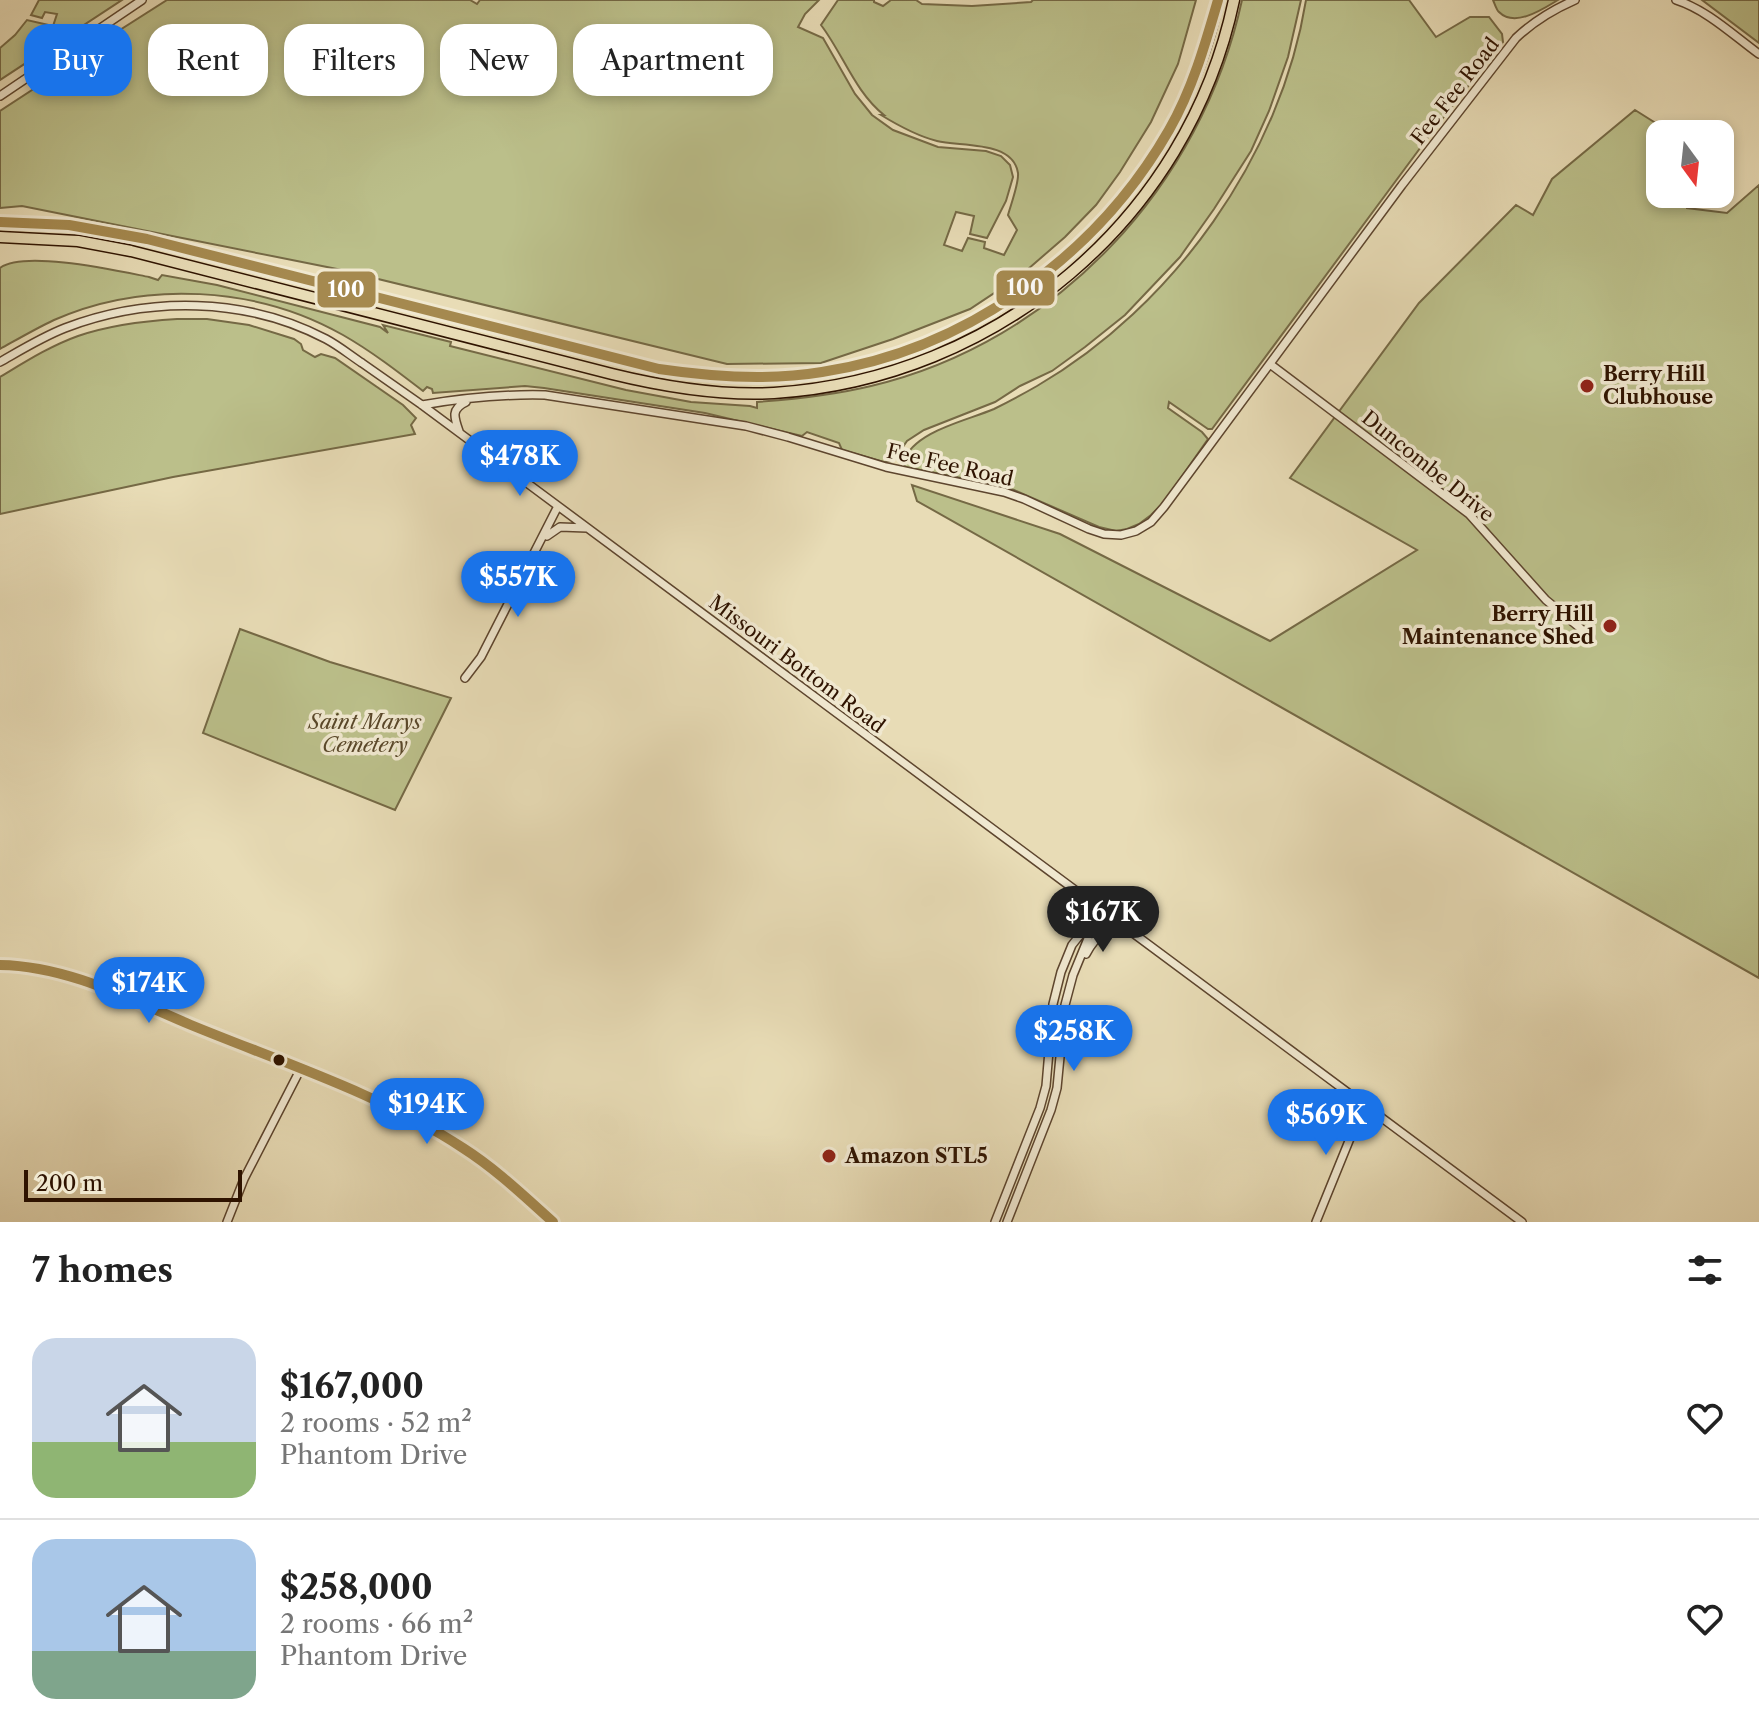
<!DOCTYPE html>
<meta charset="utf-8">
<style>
:root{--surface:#fff;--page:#f6f6f6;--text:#222;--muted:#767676;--line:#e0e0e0;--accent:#1a73e8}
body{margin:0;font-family:"Libre Caslon Text",serif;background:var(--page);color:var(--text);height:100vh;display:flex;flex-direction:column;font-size:30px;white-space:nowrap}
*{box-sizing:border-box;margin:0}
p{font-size:26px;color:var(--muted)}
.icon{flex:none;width:44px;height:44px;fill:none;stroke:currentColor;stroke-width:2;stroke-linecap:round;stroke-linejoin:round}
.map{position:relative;height:1222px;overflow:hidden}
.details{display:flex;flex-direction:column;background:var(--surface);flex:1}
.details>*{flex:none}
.guide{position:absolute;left:24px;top:24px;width:800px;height:72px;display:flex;gap:16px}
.needle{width:52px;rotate:165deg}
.buttons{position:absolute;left:1646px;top:120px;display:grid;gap:16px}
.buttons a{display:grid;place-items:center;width:88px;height:88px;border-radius:16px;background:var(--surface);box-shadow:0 4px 12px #0003;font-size:40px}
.scale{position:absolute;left:24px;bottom:20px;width:218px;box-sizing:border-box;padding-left:8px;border:4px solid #2f1300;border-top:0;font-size:22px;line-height:28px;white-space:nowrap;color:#2f1300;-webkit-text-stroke:6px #f0e8d0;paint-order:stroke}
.price{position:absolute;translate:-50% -68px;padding:0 18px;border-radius:28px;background:var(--accent);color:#fff;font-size:26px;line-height:52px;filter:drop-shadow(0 2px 4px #0008)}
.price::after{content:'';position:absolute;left:50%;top:48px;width:24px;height:18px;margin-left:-12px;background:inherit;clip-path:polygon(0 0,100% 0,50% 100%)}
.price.on{background:#222;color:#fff}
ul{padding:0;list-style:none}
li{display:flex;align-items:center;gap:24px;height:200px;padding:0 32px}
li+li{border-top:2px solid var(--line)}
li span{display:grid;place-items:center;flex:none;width:224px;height:160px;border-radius:24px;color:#555}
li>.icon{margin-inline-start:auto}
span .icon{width:96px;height:96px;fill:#fffc;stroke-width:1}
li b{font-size:34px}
h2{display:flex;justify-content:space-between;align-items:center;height:96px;padding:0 32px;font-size:34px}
.pill{padding:0 28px;border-radius:24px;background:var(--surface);box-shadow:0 4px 12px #0003;font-size:28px;line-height:72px}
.pill.on{background:var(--accent);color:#fff}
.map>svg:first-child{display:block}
.green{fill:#bbbf8a;stroke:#756945;stroke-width:2}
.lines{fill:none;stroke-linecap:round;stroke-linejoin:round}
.minor-casing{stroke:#5d452e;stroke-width:10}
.highway-casing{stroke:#2f1300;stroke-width:13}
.minor{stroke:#f0e8d0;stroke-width:7}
.highway{stroke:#e8dcb6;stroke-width:10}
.bus-1-casing{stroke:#f0e8d0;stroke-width:16}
.bus-1{stroke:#a5894f;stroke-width:10}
.poi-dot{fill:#8f2418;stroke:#f0e8d0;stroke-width:3}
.bus-dot{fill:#2f1300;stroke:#f0e8d0;stroke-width:3}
.labels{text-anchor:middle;stroke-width:7;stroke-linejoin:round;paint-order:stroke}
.street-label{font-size:20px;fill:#2f1300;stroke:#f0e8d0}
.poi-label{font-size:20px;font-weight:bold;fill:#2f1300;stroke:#f0e8d0;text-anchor:start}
.park-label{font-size:20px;font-style:italic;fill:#594729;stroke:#f0e8d0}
.line-badge{stroke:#f0e8d0;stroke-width:3}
.badge-label{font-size:22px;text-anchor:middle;font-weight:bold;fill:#fff}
</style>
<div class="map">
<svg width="1759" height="1222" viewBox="0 0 1759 1222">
<rect width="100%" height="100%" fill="#e8dcb6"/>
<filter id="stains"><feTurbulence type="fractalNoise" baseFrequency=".0025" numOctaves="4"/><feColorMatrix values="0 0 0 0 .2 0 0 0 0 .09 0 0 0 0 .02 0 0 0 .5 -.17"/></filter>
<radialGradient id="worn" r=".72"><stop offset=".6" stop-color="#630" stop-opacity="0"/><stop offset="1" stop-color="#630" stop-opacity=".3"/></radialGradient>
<!-- green -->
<path class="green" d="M39 0H122L0 80V48L15 35 27 20 53 26 57 14 45 12 42 18 31 15Z
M167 0H470L477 4 480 0H819L805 14 798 27 823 38 855 94 872 115 893 130 938 147 986 151 1001 156 1010 165 1013 177 1006 201 987 238 970 234 974 216 956 212 944 245 962 251 968 238 985 242 984 248 1004 255 1017 230 1008 215C1011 204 1019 183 1018 173 1013 140 960 147 937 141 917 136 899 126 881 115H884C855 92 843 54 821 25L838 0H874V2L883 6 891 0H916L922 4 972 6 1031 2 1033 0H1196L1178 64 1151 122 1120 172 1096 205 1065 237 1020 276 970 309 893 339 821 363 727 364 337 269 22 206 0 208V111L35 88 43 79Z
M1242 0H1301L1288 57 1269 111 1251 151 1214 209 1180 257 1125 315 1085 347 1052 371 1020 386 995 402 924 430 907 441 893 461 884 462 842 450 839 443 807 432 802 436 705 413 544 388 525 386 433 393 432 389 427 387 423 391C397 371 371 351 343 335 257 286 144 280 54 320 35 329 18 339 0 349V268C24 250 118 271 149 277L158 280 162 275 217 285 380 327 388 333 383 325 451 342 450 346 626 390 691 402 750 406 757 408V402C796 399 834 395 871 386 1057 342 1202 185 1242 0Z
M1306 0H1409L1436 37 1470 17H1489L1502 34 1503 42 1432 132 1212 429H1208L1169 402 1168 408 1202 432 1208 439 1164 502 1151 515 1139 524 1127 529 1116 531 1099 527 1014 490 992 484 905 467 903 462C914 431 966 421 994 409 1008 402 1023 394 1037 386 1173 307 1281 156 1306 0Z
M1493 0H1558C1543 9 1515 28 1499 12 1497 11 1494 2 1493 0Z
M1702 0H1759V43Z
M1635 110 1673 134H1660V194H1686L1687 208 1727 213 1759 185V978L917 501 912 485 1060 534 1270 641 1417 550 1290 478 1419 303 1516 205 1533 215 1552 179Z
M177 319H207L249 325 294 339 301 344 303 350 315 357 321 354 335 358 403 405 416 418 411 425 415 434 173 477 0 514V377C25 362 50 346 78 336 110 325 144 321 177 319Z
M240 629 330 662 451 698 395 810 203 733Z"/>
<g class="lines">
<defs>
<path id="minor" d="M1676 0C1707 10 1733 35 1759 54
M0 96 142 0
M0 362C21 350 42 337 65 328 149 296 246 297 326 339 339 346 350 355 362 363 382 377 402 391 422 405L1522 1222
M1270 364 1469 514 1546 600 1591 637
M422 405C463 398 504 394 545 395L746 426 788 437 886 467 1004 492 1024 499 1089 529 1104 534 1121 535 1136 531 1151 522 1164 507 1402 185 1516 38C1534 21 1552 10 1575 0
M459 431C454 417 451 409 466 402
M547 536 560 527 587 528
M465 678 481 657 558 506
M1086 954C1098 932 1105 929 1130 933
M0 965C51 963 99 987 146 1006 174 1018 202 1029 230 1041 309 1074 391 1102 463 1148 495 1170 524 1196 553 1222
M227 1222 244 1179 300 1070
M995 1222 1040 1108 1046 1086 1053 1004 1061 972 1072 945 1100 910
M1007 1222 1051 1110 1057 1088 1065 1005 1073 975 1096 919
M1316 1222 1364 1104"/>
<path id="highway" d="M0 222 69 225 147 239 659 369C721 380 784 381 846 368 1028 330 1180 183 1218 0
M0 237 78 241 131 251 612 374C665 387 719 396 774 393 997 379 1188 219 1234 0"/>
</defs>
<!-- minor casing -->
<use href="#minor" class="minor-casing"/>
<!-- highway casing -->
<use href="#highway" class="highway-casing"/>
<!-- minor -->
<use href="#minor" class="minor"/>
<!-- highway -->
<use href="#highway" class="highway"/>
<defs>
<path id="bus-1" d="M0 222 69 225 147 239 659 369C713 377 768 381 822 372 966 350 1097 256 1169 130 1192 90 1205 45 1218 0
M0 965C68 966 129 999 191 1025 281 1062 383 1095 463 1148 496 1169 524 1196 553 1222"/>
</defs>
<!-- bus-1 casing -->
<use href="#bus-1" class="bus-1-casing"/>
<!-- bus-1 -->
<use href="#bus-1" class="bus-1"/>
</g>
<!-- markers -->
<g class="poi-dot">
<circle cx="1587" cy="386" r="8"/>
<circle cx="1610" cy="626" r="8"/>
<circle cx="829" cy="1156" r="8"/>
</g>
<circle class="bus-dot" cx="279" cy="1060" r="7"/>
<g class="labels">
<!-- street labels -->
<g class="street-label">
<text transform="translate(1455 91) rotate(-52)" y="7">Fee Fee Road</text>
<text transform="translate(950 465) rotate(13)" y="7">Fee Fee Road</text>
<text transform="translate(1428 466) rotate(39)" y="7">Duncombe Drive</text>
<text transform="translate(797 664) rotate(37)" y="7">Missouri Bottom Road</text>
</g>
<!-- poi labels -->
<g class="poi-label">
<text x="1603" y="381">Berry Hill<tspan x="1603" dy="23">Clubhouse</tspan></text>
<text x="1594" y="621" text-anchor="end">Berry Hill<tspan x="1594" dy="23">Maintenance Shed</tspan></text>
<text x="845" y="1163">Amazon STL5</text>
</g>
<!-- park labels -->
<g class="park-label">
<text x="365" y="729">Saint Marys<tspan x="365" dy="23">Cemetery</tspan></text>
</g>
</g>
<g class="line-badge">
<rect x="995" y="269" width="61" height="38" rx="8" fill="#a5894f"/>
<rect x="316" y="270" width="61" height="39" rx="8" fill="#a5894f"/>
</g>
<g class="badge-label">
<text x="1025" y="295">100</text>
<text x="346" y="297">100</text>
</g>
<rect width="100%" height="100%" filter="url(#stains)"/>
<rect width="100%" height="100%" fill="url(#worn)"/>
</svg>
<div class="buttons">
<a><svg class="needle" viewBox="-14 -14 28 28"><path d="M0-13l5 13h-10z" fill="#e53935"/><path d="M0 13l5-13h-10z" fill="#767676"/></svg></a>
</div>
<div class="scale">200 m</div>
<b class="price" style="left:520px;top:498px">$478K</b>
<b class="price" style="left:518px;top:619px">$557K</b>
<b class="price on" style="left:1103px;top:954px">$167K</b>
<b class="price" style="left:149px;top:1025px">$174K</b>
<b class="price" style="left:1074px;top:1073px">$258K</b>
<b class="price" style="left:427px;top:1146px">$194K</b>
<b class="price" style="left:1326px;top:1157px">$569K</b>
<div class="guide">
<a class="pill on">Buy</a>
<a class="pill">Rent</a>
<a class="pill">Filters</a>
<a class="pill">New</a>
<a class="pill">Apartment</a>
</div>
</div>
<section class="details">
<h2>7 homes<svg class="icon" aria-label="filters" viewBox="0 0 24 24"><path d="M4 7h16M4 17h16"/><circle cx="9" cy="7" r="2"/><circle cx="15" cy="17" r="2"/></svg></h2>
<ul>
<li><span style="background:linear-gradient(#c9d6e8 65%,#8fb573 0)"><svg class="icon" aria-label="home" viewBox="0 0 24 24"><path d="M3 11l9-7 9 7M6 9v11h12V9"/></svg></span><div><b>$167,000</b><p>2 rooms · 52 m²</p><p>Phantom Drive</p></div><svg class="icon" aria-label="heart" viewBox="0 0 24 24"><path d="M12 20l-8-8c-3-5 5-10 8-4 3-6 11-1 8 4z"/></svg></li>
<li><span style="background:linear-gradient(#a9c7e8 70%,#7fa58c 0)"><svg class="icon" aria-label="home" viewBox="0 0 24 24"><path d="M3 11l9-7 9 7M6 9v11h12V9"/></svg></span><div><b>$258,000</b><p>2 rooms · 66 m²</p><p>Phantom Drive</p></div><svg class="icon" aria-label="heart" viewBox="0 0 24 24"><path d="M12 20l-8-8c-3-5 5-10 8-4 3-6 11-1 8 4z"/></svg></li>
</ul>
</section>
